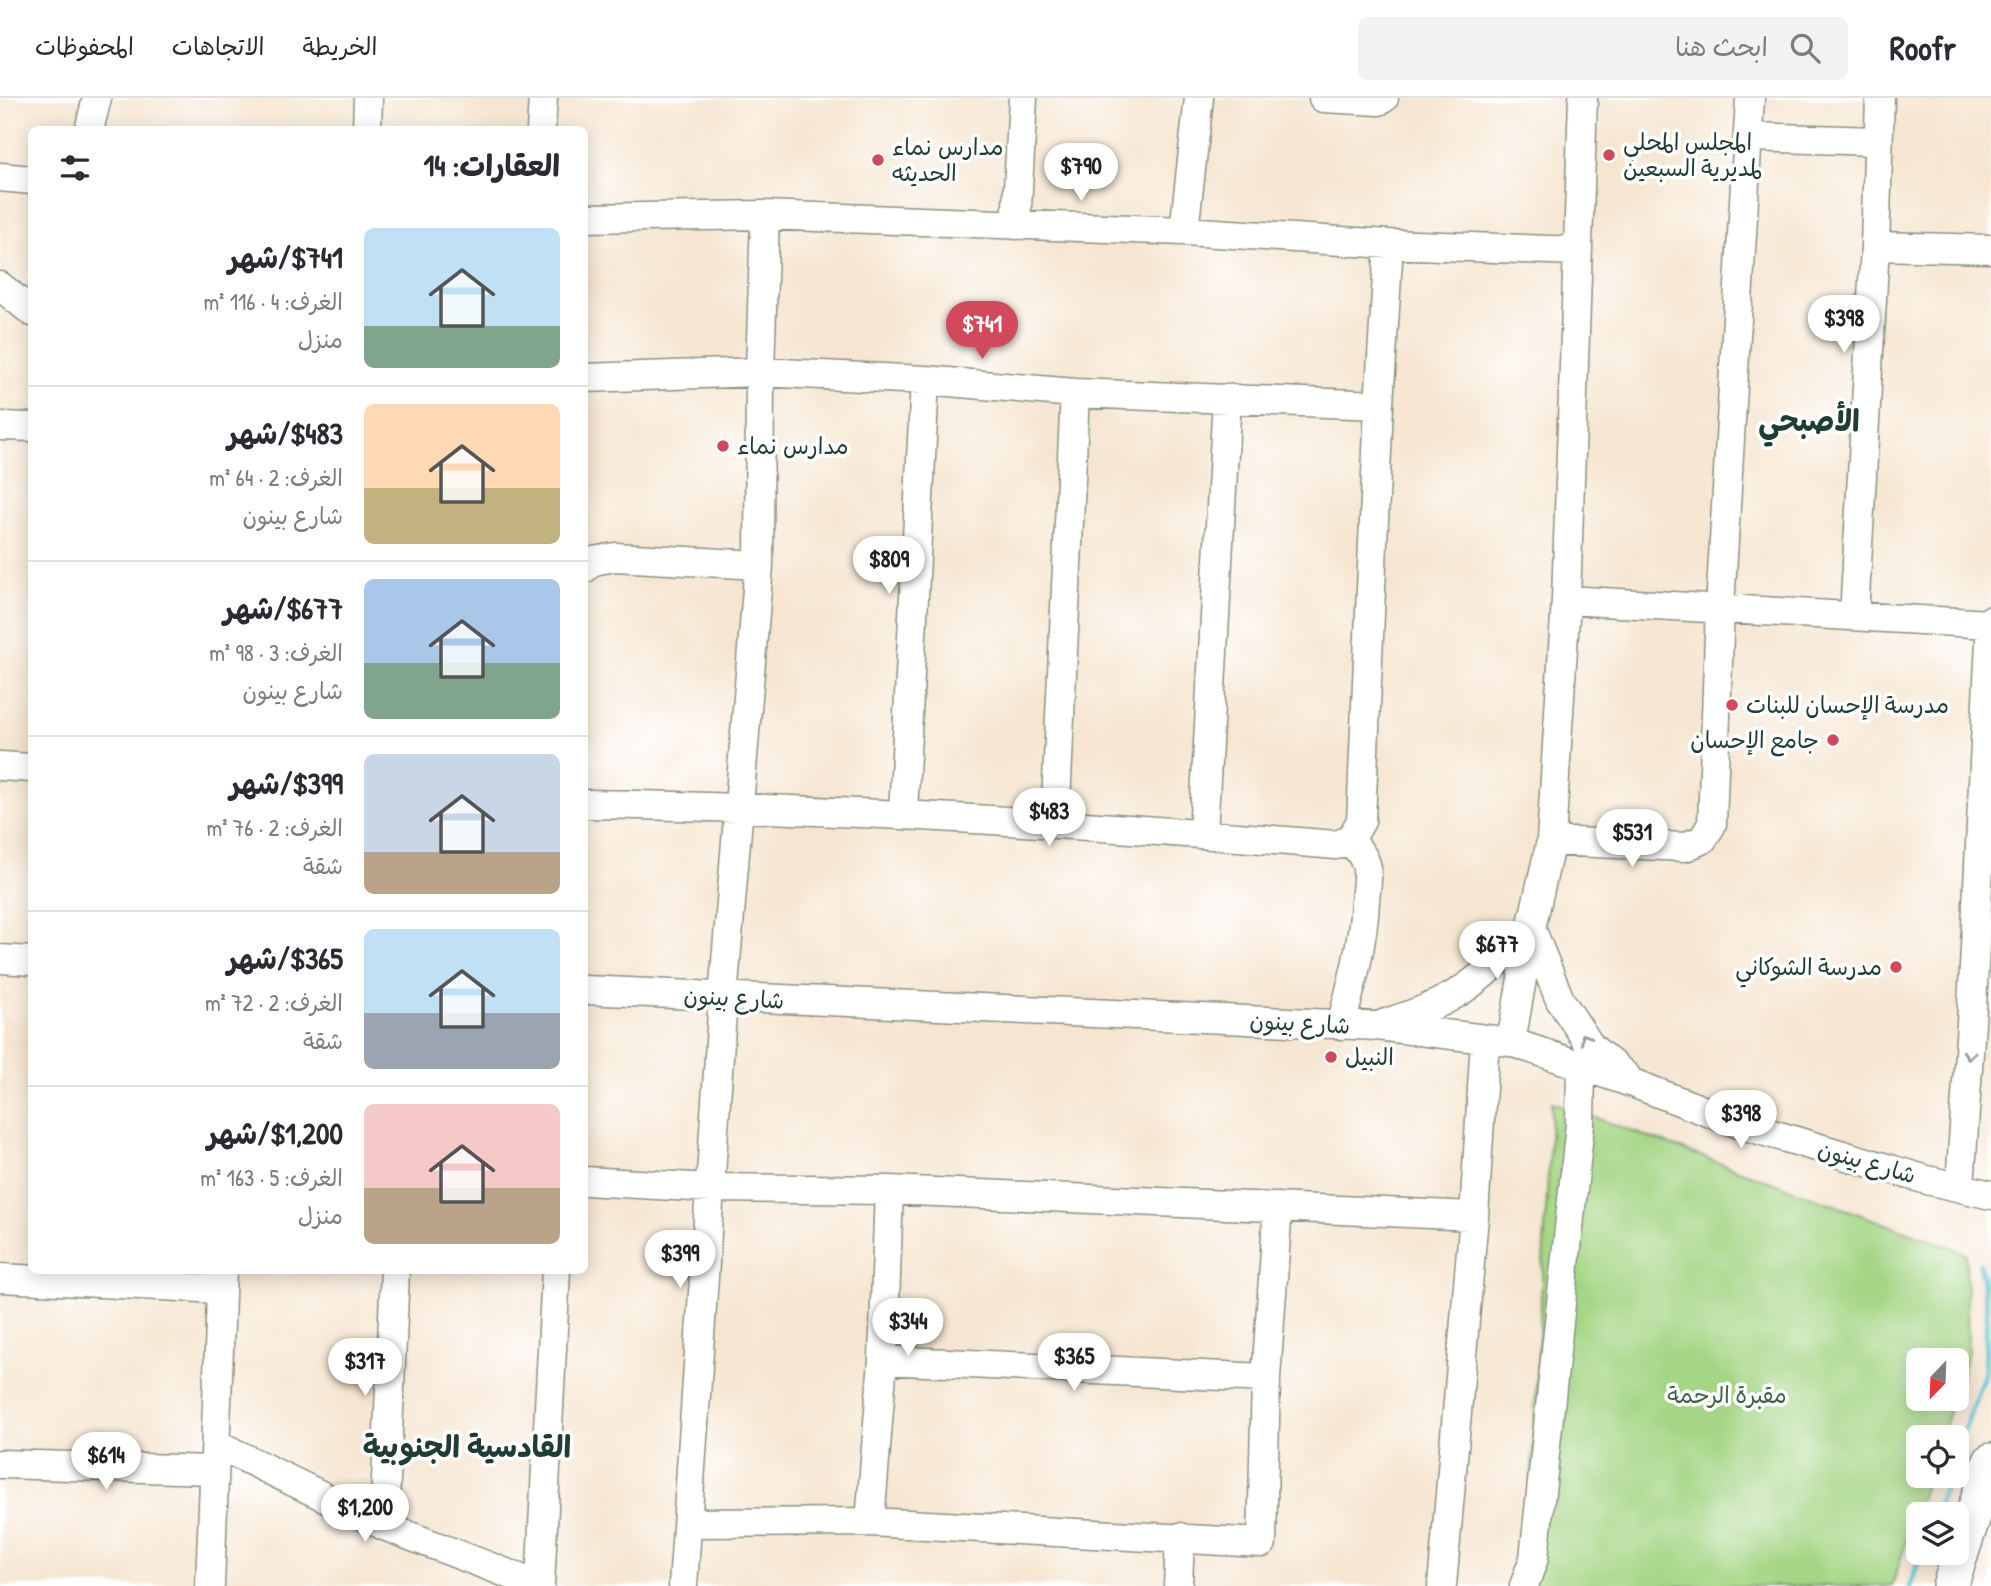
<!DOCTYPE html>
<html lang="ar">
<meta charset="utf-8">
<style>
:root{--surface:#fff;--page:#f2f2f3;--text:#2b2b33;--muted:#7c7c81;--line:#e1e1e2;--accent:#d1495b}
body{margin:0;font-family:"Patrick Hand","Playpen Sans Arabic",sans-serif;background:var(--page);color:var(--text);direction:rtl;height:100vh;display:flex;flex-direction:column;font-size:26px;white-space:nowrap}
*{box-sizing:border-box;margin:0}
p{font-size:23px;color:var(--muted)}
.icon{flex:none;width:38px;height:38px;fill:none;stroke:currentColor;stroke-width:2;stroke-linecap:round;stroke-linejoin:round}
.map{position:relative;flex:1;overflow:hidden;direction:ltr}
.drawer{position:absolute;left:28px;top:28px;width:560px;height:1148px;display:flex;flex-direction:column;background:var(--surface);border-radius:10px;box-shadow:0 4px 18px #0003;direction:rtl}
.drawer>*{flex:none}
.needle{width:46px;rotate:203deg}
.controls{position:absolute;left:1906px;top:1250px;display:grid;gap:14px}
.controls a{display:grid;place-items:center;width:63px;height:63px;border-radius:10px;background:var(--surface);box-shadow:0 4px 18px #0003;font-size:35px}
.price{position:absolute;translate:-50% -60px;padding:0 16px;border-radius:24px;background:#fff;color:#222;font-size:23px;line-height:46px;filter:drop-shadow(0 2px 4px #0008)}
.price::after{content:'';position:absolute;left:50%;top:42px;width:21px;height:16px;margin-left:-10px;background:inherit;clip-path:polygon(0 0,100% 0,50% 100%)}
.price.current{background:var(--accent);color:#fff}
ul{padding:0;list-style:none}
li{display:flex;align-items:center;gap:21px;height:175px;padding:0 28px}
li+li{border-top:2px solid var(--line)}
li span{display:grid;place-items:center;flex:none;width:196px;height:140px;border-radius:10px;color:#555}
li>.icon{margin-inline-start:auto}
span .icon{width:84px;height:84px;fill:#fffc;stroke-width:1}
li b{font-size:30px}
h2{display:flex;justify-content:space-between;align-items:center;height:84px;padding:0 28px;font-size:30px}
header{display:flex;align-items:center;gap:42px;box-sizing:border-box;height:98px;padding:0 35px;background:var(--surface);border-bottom:2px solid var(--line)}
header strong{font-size:33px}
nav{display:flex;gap:38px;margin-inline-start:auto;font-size:24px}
.search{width:490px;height:63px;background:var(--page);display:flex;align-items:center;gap:18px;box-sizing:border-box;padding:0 24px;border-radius:10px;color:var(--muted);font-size:26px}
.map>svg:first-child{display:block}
.green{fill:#a5d685;stroke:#628a5c;stroke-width:2}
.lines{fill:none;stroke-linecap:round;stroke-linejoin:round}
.stream{stroke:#57c3d1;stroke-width:5}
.minor-casing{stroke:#8a9282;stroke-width:31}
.major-casing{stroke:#8a9282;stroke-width:38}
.minor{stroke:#fff;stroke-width:28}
.major{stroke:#fff;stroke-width:35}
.oneway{stroke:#8f9e9a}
.poi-dot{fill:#d1495b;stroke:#fff;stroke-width:2.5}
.labels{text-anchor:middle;stroke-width:7;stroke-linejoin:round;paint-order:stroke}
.poi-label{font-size:23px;fill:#1f3d34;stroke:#fff;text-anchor:start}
.street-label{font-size:23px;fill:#1f3d34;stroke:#fff}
.park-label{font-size:23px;fill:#406348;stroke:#fff}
.district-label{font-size:30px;font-weight:bold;fill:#1f3d34;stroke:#fff}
</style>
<header>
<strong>Roofr</strong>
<div class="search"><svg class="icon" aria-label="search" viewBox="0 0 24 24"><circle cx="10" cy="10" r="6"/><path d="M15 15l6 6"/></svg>ابحث هنا</div>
<nav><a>الخريطة</a><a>الاتجاهات</a><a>المحفوظات</a></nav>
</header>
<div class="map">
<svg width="1991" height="1488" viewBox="0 0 1991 1488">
<rect width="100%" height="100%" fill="#fff"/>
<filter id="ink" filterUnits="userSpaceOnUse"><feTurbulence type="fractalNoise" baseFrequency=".0143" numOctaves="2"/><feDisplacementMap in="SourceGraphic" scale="14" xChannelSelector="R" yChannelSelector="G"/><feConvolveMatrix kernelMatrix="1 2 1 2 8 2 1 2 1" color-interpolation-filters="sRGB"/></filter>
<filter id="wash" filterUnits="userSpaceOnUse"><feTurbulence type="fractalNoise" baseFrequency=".00686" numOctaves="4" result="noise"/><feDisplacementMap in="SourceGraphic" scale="28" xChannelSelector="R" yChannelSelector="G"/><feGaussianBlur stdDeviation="1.57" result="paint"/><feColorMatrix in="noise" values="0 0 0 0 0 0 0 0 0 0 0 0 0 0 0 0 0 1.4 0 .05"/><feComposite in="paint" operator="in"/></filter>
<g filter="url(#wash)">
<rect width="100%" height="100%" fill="#f6e6d1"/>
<!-- green -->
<path class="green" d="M1552 1004 1966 1155 1968 1253 1957 1289 1956 1262H1918V1300H1953L1941 1339H1918V1377H1928L1892 1488H1511L1527 1455Z"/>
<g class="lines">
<!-- stream -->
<path class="stream" d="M1956 1355 1985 1274 1987 1211 1980 1166
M1935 1416 1949 1377
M1910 1488 1922 1454"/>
</g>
</g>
<g filter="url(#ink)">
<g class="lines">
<defs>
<path id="minor" d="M1323 0 1379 3 1384 0
M89 32 97 0
M367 32 368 0
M541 32 543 0
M1749 39 1878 43
M0 79 32 82
M584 120 765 117 1184 133 1389 146 1578 153
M1016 127 1023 0
M1184 133 1199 0
M1875 148 1991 151
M0 188 32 214
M584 280 760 274 925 282 1075 295 1379 307
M0 328 32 329
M584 471 593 463 615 459 759 467
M1566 502 1991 526
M1854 518 1875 148 1880 0
M0 668 32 670
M584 706C836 710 1086 726 1336 747L1350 742 1361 723 1379 307 1389 146
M903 716 925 282
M1055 726 1075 295
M1203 736 1227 300
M1551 743 1685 749 1703 741 1712 726 1720 510 1750 0
M1531 830 1560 902 1591 949 1626 978
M0 861 32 863
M584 892 1377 928 1511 944 1635 986 1739 1026 1927 1082 1991 1097
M1383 926C1410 917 1438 908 1462 892 1488 875 1509 852 1531 830
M1341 927C1352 886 1363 846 1365 803 1366 792 1368 780 1367 770 1365 759 1357 750 1350 742
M1511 944 1531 830 1551 743 1566 502 1583 0
M584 1083 711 1090 889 1092 1474 1118
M1960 1088 1972 910 1991 522
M0 1180 220 1191
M883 1262 1266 1280
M216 1346 384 1428 540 1488
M0 1366 213 1372
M870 1424 883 1262 889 1092
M688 1425 870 1424 1262 1445 1266 1280 1278 1109
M384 1428 395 1172
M210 1488 222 1172
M540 1488 556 1172
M683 1488 723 900 759 467 760 274 765 117
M1178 1488 1180 1439
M1442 1488 1474 1118 1485 942
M1524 1488 1534 1460 1580 1026 1581 970"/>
<path id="major" d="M1950 1488 1991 1363"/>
</defs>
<!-- minor casing -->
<use href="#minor" class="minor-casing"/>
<!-- major casing -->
<use href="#major" class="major-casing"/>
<!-- minor -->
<use href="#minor" class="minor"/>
<!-- major -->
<use href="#major" class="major"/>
</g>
<!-- one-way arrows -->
<defs><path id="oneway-chevron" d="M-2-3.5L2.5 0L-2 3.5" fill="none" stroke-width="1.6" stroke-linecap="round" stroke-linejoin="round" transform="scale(1.75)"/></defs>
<g class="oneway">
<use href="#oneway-chevron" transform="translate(1585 940) rotate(-124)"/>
<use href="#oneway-chevron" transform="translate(1969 957) rotate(94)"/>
</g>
</g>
<!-- markers -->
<g class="poi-dot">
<circle cx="1609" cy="57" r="7"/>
<circle cx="878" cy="62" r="7"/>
<circle cx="723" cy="348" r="7"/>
<circle cx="1732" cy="607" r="7"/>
<circle cx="1833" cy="642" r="7"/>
<circle cx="1896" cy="869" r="7"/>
<circle cx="1331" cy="959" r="7"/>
</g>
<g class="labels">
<!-- poi labels -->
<g class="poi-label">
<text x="1623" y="52">المجلس المحلي<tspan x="1623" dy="26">لمديرية السبعين</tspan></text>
<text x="892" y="57">مدارس نماء<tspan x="892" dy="26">الحديثه</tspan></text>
<text x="737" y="356">مدارس نماء</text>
<text x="1746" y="615">مدرسة الإحسان للبنات</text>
<text x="1819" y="650" text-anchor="end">جامع الإحسان</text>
<text x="1882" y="877" text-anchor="end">مدرسة الشوكاني</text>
<text x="1345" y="967">النبيل</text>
</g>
<!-- street labels -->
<g class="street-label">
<text transform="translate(734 900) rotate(3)" y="8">شارع بينون</text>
<text transform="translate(1300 925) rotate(3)" y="8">شارع بينون</text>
<text transform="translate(1867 1064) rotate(16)" y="8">شارع بينون</text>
</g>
<!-- park labels -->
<g class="park-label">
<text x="1727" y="1305">مقبرة الرحمة</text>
</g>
<!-- district labels -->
<g class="district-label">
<text x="1809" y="333">الأصبحي</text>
<text x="467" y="1359">القادسية الجنوبية</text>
</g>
</g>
</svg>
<div class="controls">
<a><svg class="needle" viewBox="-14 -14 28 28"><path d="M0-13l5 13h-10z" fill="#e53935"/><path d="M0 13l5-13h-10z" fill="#7c7c81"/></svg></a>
<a><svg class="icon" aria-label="locate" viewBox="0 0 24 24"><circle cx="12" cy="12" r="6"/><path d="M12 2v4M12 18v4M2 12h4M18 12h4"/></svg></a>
<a><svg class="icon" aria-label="layers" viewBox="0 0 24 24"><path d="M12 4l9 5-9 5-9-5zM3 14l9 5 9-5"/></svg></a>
</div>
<b class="price" style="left:1081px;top:105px">$790</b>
<b class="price" style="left:1844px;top:257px">$398</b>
<b class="price current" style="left:982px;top:263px">$741</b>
<b class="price" style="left:889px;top:498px">$809</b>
<b class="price" style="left:1049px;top:750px">$483</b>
<b class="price" style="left:1632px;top:771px">$531</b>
<b class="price" style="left:1497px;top:883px">$677</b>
<b class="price" style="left:1741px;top:1052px">$398</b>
<b class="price" style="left:680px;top:1192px">$399</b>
<b class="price" style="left:908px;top:1260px">$344</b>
<b class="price" style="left:1074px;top:1295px">$365</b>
<b class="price" style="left:365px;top:1300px">$317</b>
<b class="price" style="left:106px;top:1394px">$614</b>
<b class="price" style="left:365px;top:1446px">$1,200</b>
<section class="drawer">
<h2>العقارات: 14<svg class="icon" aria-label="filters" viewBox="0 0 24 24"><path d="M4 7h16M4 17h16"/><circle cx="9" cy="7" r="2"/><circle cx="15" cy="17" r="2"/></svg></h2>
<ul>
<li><span style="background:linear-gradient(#bfe0f5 70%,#7fa58c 0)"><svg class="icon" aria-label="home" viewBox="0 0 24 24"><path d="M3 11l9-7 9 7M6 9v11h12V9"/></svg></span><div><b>$741/شهر</b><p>الغرف: 4 · 116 m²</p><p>منزل</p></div></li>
<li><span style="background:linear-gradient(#ffd9b3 60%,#c2b280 0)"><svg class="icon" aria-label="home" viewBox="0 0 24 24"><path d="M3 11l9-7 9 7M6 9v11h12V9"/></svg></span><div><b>$483/شهر</b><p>الغرف: 2 · 64 m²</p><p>شارع بينون</p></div></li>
<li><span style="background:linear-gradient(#a9c7e8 60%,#7fa58c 0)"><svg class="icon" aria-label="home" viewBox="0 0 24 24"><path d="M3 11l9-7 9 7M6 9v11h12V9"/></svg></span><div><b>$677/شهر</b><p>الغرف: 3 · 98 m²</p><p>شارع بينون</p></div></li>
<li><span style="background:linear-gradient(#c9d6e8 70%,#b9a48a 0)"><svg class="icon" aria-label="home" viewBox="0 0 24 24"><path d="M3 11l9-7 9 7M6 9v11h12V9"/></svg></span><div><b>$399/شهر</b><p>الغرف: 2 · 76 m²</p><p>شقة</p></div></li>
<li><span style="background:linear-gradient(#bfe0f5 60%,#9aa5b1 0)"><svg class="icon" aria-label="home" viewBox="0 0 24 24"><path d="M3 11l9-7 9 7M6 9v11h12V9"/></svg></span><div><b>$365/شهر</b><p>الغرف: 2 · 72 m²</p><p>شقة</p></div></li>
<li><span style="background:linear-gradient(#f6c9c9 60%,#b9a48a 0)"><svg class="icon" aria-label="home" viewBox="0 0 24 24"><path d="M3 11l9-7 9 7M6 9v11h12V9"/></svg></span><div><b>$1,200/شهر</b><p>الغرف: 5 · 163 m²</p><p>منزل</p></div></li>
</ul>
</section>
</div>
